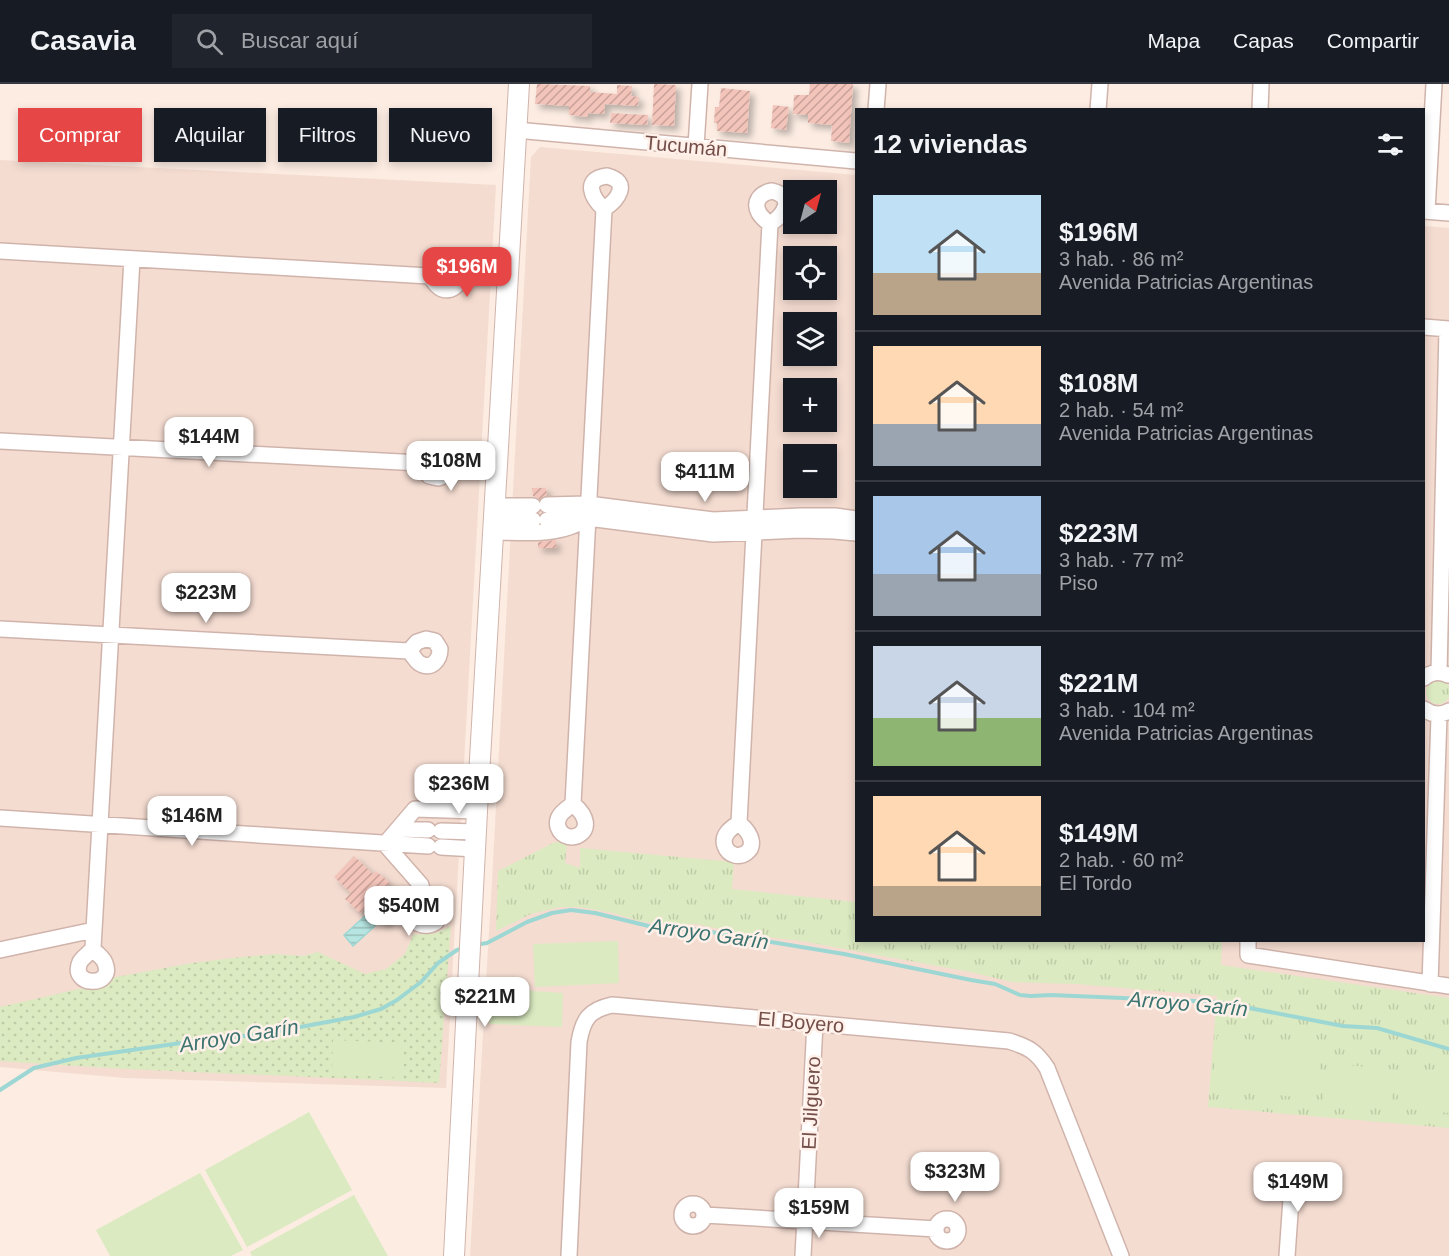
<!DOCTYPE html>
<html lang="es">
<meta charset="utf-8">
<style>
:root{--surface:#171b24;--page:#20242c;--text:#f1f3f6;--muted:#9ea1a6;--line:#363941;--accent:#e74647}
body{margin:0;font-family:Helvetica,sans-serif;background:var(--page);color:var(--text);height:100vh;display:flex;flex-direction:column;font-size:22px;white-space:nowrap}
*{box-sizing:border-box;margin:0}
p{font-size:20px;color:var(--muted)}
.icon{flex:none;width:33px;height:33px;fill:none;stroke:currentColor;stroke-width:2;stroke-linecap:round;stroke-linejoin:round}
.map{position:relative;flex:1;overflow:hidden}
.side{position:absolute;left:855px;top:24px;width:570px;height:834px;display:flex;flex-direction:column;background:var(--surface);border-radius:0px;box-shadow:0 3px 9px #0003}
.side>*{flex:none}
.top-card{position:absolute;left:18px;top:24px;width:570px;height:54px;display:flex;gap:12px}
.needle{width:39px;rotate:36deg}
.fabs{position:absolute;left:783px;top:96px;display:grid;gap:12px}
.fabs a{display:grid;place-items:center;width:54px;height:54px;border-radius:0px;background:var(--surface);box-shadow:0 3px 9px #0003;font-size:30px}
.price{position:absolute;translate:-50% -51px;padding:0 14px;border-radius:12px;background:#fff;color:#222;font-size:20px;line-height:39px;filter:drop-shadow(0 2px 3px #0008)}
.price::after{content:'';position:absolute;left:50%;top:36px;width:18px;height:14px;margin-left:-9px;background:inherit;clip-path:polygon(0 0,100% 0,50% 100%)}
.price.selected{background:var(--accent);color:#fff}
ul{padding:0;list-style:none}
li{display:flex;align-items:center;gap:18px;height:150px;padding:0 18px}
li+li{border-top:2px solid var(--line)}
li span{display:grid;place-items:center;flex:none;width:168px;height:120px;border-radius:0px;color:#555}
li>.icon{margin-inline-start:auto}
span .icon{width:72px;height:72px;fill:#fffc;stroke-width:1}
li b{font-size:26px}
h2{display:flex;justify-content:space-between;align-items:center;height:72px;padding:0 18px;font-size:26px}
.tag{padding:0 21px;border-radius:0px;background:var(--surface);box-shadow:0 3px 9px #0003;font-size:21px;line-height:54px}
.tag.selected{background:var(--accent);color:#fff}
header{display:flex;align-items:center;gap:36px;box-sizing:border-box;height:84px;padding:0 30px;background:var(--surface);border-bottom:2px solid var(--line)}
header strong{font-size:28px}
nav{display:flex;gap:33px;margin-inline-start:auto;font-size:21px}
.search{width:420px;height:54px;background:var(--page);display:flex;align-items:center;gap:15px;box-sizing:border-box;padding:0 21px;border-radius:0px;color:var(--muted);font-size:22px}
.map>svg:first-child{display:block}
.residential{fill:#f4dcd1;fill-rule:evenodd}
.grass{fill:url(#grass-dots)}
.park{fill:url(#park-tufts)}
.garden{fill:#dbeac1}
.water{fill:url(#water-rules);stroke:#9dd7d3;stroke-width:1.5}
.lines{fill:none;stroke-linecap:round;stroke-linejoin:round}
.stream{stroke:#9dd7d3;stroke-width:4}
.building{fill:url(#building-hatch);filter:url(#shadow)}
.minor-casing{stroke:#d0b4ac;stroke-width:18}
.tertiary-casing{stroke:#d0b4ac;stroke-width:22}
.minor{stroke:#fff;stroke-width:15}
.tertiary{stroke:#fff;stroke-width:20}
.labels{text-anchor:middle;stroke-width:5;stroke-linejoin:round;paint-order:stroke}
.street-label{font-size:20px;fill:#744e49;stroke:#fff1e9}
.water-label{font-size:21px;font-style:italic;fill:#3a7370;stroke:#fff1e9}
</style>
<header>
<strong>Casavia</strong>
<div class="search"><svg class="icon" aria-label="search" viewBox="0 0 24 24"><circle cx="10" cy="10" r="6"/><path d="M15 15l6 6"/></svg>Buscar aquí</div>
<nav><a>Mapa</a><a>Capas</a><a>Compartir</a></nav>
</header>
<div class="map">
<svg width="1449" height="1172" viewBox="0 0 1449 1172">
<defs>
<pattern id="grass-dots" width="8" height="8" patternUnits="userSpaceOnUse" patternTransform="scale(1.5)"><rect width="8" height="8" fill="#dbeac1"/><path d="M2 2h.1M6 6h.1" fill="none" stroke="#bfcaa7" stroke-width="1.8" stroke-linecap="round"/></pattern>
<pattern id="park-tufts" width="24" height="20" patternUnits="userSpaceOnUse" patternTransform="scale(1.5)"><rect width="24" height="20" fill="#dbeac1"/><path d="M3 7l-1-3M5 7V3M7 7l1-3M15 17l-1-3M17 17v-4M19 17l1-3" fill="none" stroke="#bfcaa7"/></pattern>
<pattern id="water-rules" width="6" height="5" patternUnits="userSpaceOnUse" patternTransform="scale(1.5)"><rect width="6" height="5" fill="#b7e6e2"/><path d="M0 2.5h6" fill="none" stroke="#99bdb9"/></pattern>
<pattern id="building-hatch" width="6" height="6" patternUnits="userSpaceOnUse" patternTransform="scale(1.5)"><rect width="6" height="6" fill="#f2c4ba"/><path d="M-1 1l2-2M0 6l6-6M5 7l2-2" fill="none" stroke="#c9a199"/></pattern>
<filter id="shadow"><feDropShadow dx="4.5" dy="4.5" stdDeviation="3" flood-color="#0004"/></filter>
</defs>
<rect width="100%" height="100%" fill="#fcece2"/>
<!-- residential -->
<path class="residential" d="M540 63 856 91V856H1424V142L1449 144V1172H470L492 797 531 73ZM794 106H826V140H794ZM794 172H826V206H794ZM794 238H826V272H794ZM794 304H826V338H794ZM794 370H826V404H794Z
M0 76 496 101 446 1004 125 994 0 983Z"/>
<!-- grass -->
<path class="grass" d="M451 842 439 999C293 991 146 988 0 977V923L79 905C92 906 101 902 111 894L192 879 233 874 276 870 303 872 318 868 365 890 386 885 405 870 413 851 436 849Z"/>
<!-- park -->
<path class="park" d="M1426 608a12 12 0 1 1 24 0a12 12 0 1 1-24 0Z
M560 757 567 760 565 779 580 784V764L734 778 732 805 856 818V856L1222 857 1221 881 1449 914V1044L1208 1023 1217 912 1076 900 1012 898 970 888 801 857 742 850 697 840H667L639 837 614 829 579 823H560L531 830 496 847 498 787 553 759Z"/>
<!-- garden -->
<path class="garden" d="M618 857 619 899 535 903 533 860Z
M491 904 563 909 562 943 489 940Z
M1217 952 1321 964 1316 1015 1212 1004Z
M333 956 404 959 403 994 332 990Z
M1327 979 1395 986 1391 1023 1324 1016Z
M1400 989 1449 993V1029L1397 1024Z
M309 1028 352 1106 247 1163 205 1086Z
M200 1089 243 1166 231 1172H110L96 1146Z
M354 1111 388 1172H252L250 1168Z"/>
<!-- water -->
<path class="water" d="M365 832 375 842 353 862 344 851Z"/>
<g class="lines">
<!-- stream -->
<path class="stream" d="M475 861 487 859 527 838 552 829 571 826 595 829 657 844 693 845 844 870 971 896 995 900 1020 911 1031 912 1051 911 1218 918 1343 942 1377 944 1449 965
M0 1006 34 984 76 974 202 956 257 951 354 933 381 925 397 916 421 898 438 879 457 866 462 864"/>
</g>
<!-- building -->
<path class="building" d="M537 0 590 2V8L617 10V1L632 2 631 12 639 13 638 22 605 20 604 30 588 29V33L569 31V22L535 20Z
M654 0 676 1 674 42 652 41Z
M810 0H853L849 59 831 57 832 41 808 39V31L793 30 794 11H809Z
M721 4 750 7 747 49 717 47V39H714L715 23H719Z
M773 21 789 23 786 46 771 44Z
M611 29 648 31 647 41 610 39Z
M532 404H546L547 411 540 415 533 412Z
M556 456V464H538V458Z
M354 772 373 790 376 787 390 799 387 802 404 819 384 840 366 823 360 829 345 815 351 809 334 793Z"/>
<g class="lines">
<defs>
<path id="minor" d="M876 26 878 0
M1098 26 1100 0
M1260 26 1261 0
M516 46 856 77
M696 62 700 0
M607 92C631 98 618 116 604 125 592 114 582 95 607 92Z
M772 107C796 113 784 131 770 140 766 137 762 134 759 129 753 118 760 109 772 107Z
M1424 127 1449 129
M1427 127 1434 0
M0 167 429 192
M445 179C469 180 461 211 442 205 436 203 434 196 429 192L437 183Z
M1424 243 1449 245
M0 357 420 379
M439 367C455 373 455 389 438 394L429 392 420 379 430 369Z
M547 421 588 420 713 436 801 432H835L856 435
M494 422H533
M547 436 588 434 713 450 800 446 834 447 856 449
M493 437 533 436
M493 448C520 448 552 452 577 440
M0 545 409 567
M426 555 435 557 440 565C440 576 431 587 419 579 415 576 413 571 409 567L417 558Z
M1439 588 1447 245
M1424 594C1431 588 1440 587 1448 591
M1424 625C1432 631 1440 632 1449 627
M573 720 604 125
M573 720C605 747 566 765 558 743 555 732 565 726 573 720Z
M0 734 428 762
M739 739 770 140
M739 739C771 766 732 783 725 762 721 751 731 744 739 739Z
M398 745 428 746
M441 747 476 748
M441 763 475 765
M423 811 421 801 385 760 415 725 477 727
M423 811C434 819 445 822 436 838 425 846 408 839 414 824 416 819 420 816 423 811Z
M1248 856V871L1449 902
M93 864 132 175
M93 864C96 870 103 873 105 879 115 904 69 903 80 878 83 873 89 870 93 864Z
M0 866 94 846
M1430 900 1439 631
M1287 1090C1311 1090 1302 1105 1291 1115 1283 1107 1273 1097 1287 1090Z
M682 1131a11 11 0 1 1 22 0a11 11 0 1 1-22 0Z
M705 1131 936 1145
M936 1146a11 11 0 1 1 22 0a11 11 0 1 1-22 0Z
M569 1172 579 958C583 935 589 926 612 921L1009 957C1028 963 1036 967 1047 984L1121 1172
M803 1172 815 939
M1287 1172 1291 1115"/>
<path id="tertiary" d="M454 1172 477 727 519 0"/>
</defs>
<!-- minor casing -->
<use href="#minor" class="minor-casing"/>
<!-- tertiary casing -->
<use href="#tertiary" class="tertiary-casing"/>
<!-- minor -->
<use href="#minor" class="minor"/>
<!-- tertiary -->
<use href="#tertiary" class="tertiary"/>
</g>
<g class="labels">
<!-- street labels -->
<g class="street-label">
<text transform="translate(686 62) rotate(5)" y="7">Tucumán</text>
<text transform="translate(801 938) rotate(5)" y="7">El Boyero</text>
<text transform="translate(811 1019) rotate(-87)" y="7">El Jilguero</text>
</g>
<!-- water labels -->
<g class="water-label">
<text transform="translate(709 850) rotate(8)" y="7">Arroyo Garín</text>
<text transform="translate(1188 920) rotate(5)" y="7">Arroyo Garín</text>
<text transform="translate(239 952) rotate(-9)" y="7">Arroyo Garín</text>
</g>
</g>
</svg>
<div class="fabs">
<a><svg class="needle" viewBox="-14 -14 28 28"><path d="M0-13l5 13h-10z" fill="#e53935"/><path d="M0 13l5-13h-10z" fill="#9ea1a6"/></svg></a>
<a><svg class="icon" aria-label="locate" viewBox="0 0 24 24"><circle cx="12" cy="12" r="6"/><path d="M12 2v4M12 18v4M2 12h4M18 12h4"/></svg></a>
<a><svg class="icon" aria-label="layers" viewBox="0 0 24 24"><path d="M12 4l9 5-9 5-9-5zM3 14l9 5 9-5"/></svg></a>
<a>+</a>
<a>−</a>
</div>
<b class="price selected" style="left:467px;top:214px">$196M</b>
<b class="price" style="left:209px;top:384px">$144M</b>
<b class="price" style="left:451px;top:408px">$108M</b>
<b class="price" style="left:705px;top:419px">$411M</b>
<b class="price" style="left:206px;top:540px">$223M</b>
<b class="price" style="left:459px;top:731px">$236M</b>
<b class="price" style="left:192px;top:763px">$146M</b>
<b class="price" style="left:409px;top:853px">$540M</b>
<b class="price" style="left:485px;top:944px">$221M</b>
<b class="price" style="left:955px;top:1119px">$323M</b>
<b class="price" style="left:1298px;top:1129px">$149M</b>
<b class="price" style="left:819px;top:1155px">$159M</b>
<div class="top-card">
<a class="tag selected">Comprar</a>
<a class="tag">Alquilar</a>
<a class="tag">Filtros</a>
<a class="tag">Nuevo</a>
</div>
<section class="side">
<h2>12 viviendas<svg class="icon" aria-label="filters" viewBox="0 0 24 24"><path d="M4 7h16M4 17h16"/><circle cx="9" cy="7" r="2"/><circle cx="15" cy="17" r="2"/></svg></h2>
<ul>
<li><span style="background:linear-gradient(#bfe0f5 65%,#b9a48a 0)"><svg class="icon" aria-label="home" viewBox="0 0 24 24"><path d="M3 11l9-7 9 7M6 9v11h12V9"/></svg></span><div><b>$196M</b><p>3 hab. · 86 m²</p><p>Avenida Patricias Argentinas</p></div></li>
<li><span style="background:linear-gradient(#ffd9b3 65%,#9aa5b1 0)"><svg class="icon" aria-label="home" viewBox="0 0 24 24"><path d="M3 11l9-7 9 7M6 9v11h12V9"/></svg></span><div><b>$108M</b><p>2 hab. · 54 m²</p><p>Avenida Patricias Argentinas</p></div></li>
<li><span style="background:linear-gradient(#a9c7e8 65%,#9aa5b1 0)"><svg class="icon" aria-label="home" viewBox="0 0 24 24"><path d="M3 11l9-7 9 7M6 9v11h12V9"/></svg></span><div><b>$223M</b><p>3 hab. · 77 m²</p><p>Piso</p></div></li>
<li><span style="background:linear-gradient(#c9d6e8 60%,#8fb573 0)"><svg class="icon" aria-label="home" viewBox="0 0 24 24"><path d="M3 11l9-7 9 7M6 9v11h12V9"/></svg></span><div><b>$221M</b><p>3 hab. · 104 m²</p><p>Avenida Patricias Argentinas</p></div></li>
<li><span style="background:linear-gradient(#ffd9b3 75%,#b9a48a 0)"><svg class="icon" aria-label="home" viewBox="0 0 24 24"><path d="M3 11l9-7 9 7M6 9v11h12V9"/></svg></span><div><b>$149M</b><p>2 hab. · 60 m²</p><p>El Tordo</p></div></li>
</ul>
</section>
</div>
